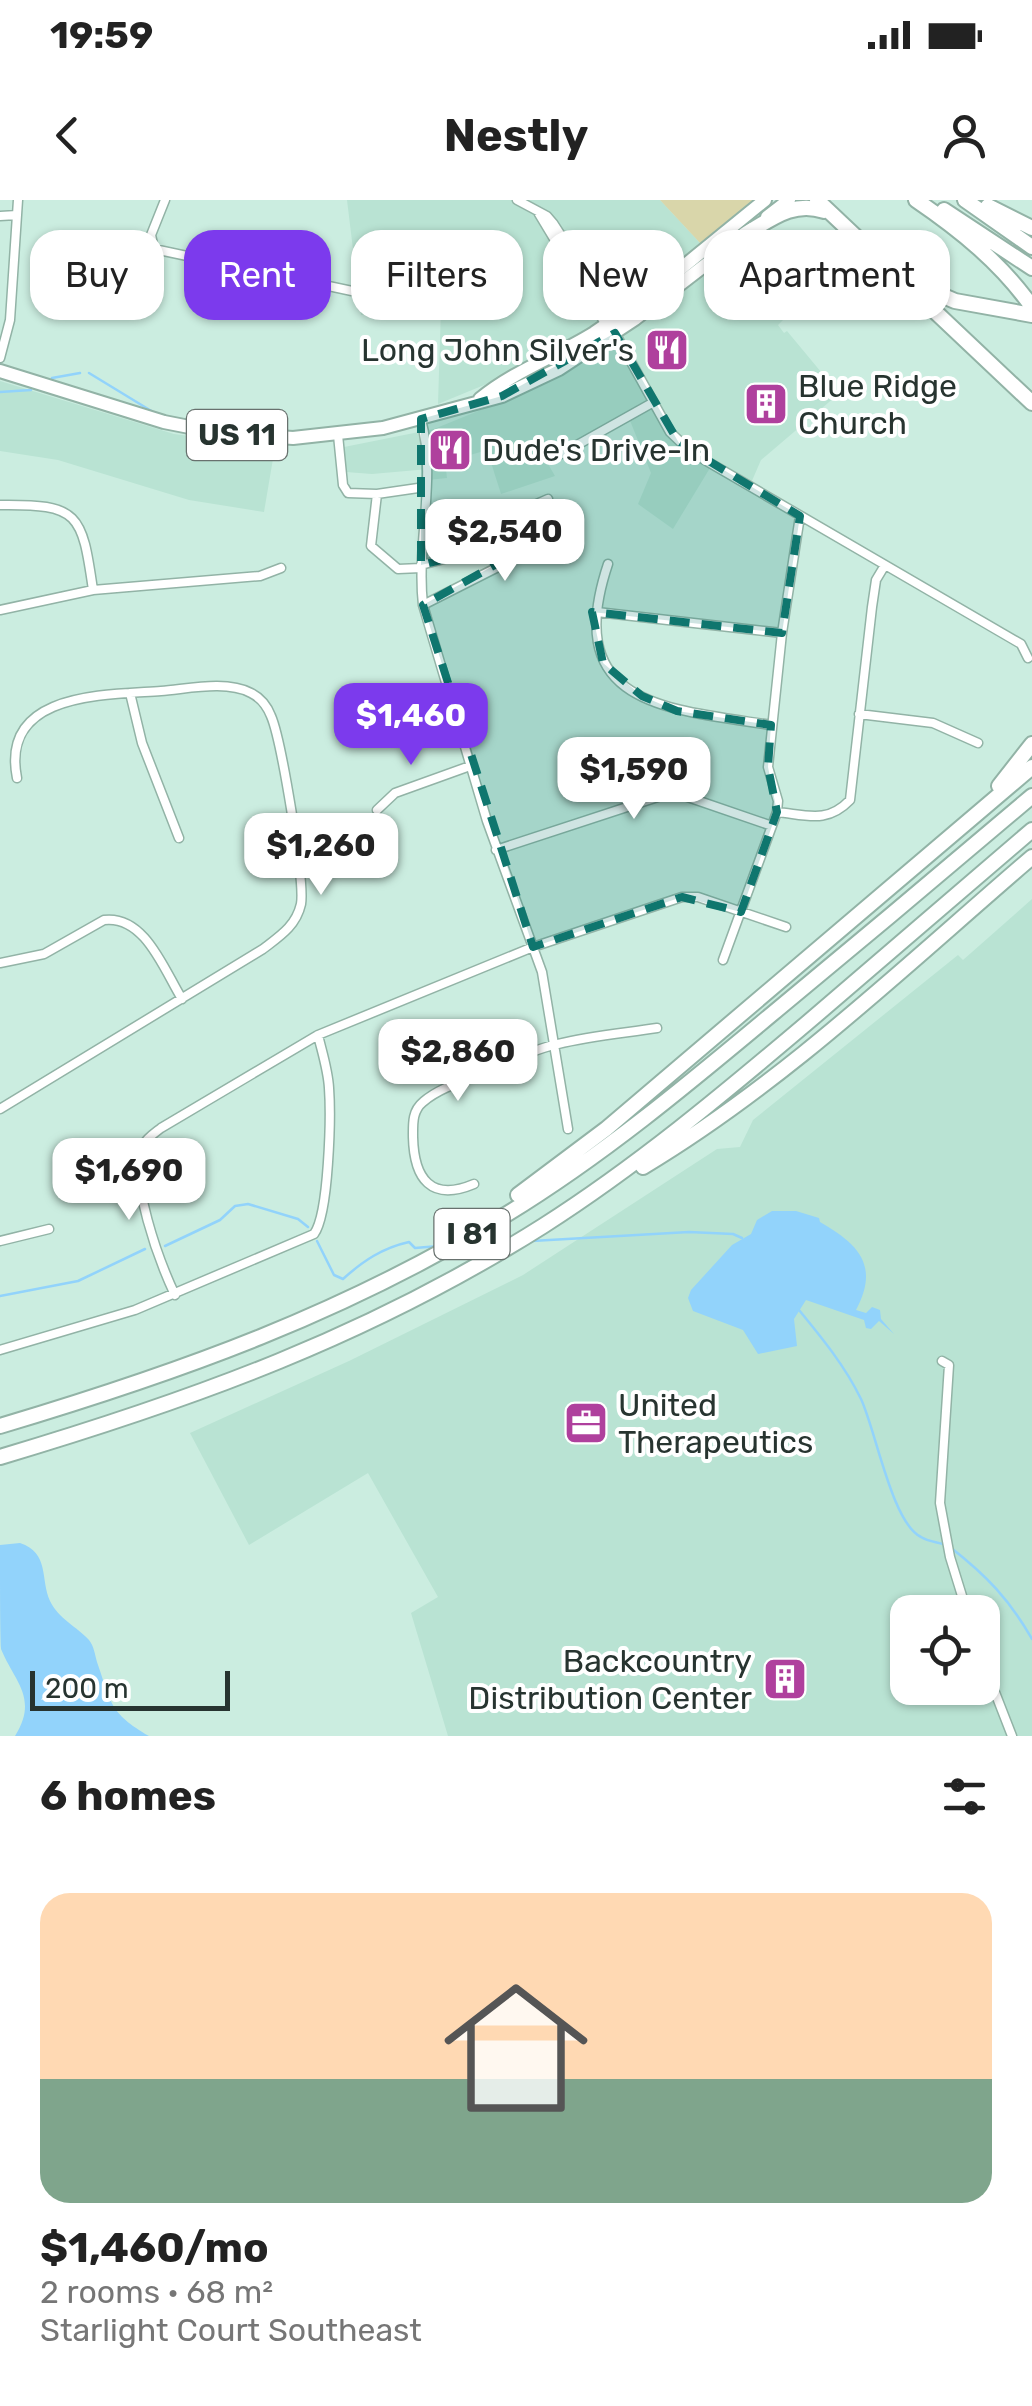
<!DOCTYPE html>
<meta charset="utf-8">
<style>
:root{--surface:#fff;--page:#f2f2f2;--text:#222;--muted:#767676;--accent:#7c3aed}
body{margin:0;font-family:Rubik,sans-serif;background:var(--page);color:var(--text);height:100vh;display:flex;flex-direction:column;font-size:38px;white-space:nowrap}
*{box-sizing:border-box;margin:0}
p{font-size:32px;color:var(--muted)}
.icon{flex:none;width:55px;height:55px;fill:none;stroke:currentColor;stroke-width:2;stroke-linecap:round;stroke-linejoin:round}
.map{position:relative;height:1536px;overflow:hidden}
.sheet{display:flex;flex-direction:column;background:var(--surface);flex:1}
.sheet>*{flex:none}
.top-card{position:absolute;left:30px;top:30px;width:972px;height:90px;display:flex;gap:20px}
.buttons{position:absolute;left:890px;top:1395px;display:grid;gap:20px}
.buttons a{display:grid;place-items:center;width:110px;height:110px;border-radius:20px;background:var(--surface);box-shadow:0 2px 8px #0004;font-size:50px}
.scale{position:absolute;left:30px;bottom:25px;width:200px;box-sizing:border-box;padding-left:10px;border:5px solid #273430;border-top:0;font-size:28px;line-height:35px;white-space:nowrap;color:#273430;-webkit-text-stroke:8px #fff;paint-order:stroke}
.price{position:absolute;translate:-50% -85px;padding:0 22px;border-radius:20px;background:#fff;color:#222;font-size:32px;line-height:65px;filter:drop-shadow(0 2px 5px #0008)}
.price::after{content:'';position:absolute;left:50%;top:60px;width:30px;height:22px;margin-left:-15px;background:inherit;clip-path:polygon(0 0,100% 0,50% 100%)}
.price.on{background:var(--accent);color:#fff}
ul{padding:0;list-style:none}
li{display:grid;align-content:center;gap:20px;height:530px;padding:0 40px}
li span{display:grid;place-items:center;height:310px;border-radius:30px;color:#555}
li>.icon{margin-inline-start:auto}
span .icon{width:180px;height:180px;fill:#fffc;stroke-width:1}
li b{font-size:42px}
h2{display:flex;justify-content:space-between;align-items:center;height:120px;padding:0 40px;font-size:42px}
.pill{padding:0 35px;border-radius:30px;background:var(--surface);box-shadow:0 2px 8px #0004;font-size:35px;line-height:90px}
.pill.on{background:var(--accent);color:#fff}
.status{display:flex;justify-content:space-between;align-items:center;height:70px;padding:0 50px;background:var(--surface);direction:ltr}
.status svg{height:28px;fill:currentColor}
header{display:flex;justify-content:space-between;align-items:center;height:130px;padding:0 40px;background:var(--surface);font-size:45px;font-weight:700}
.map>svg:first-child{display:block}
.built{fill:#b9e3d3;fill-rule:evenodd}
.green{fill:#d9d6aa}
.water{fill:#92d3fb}
.lines{fill:none;stroke-linecap:round;stroke-linejoin:round}
.stream{stroke:#92d3fb;stroke-width:2.5}
.street-casing{stroke:#92b3a6;stroke-width:11}
.primary-casing{stroke:#92b3a6;stroke-width:16}
.highway-casing{stroke:#92b3a6;stroke-width:18}
.street{stroke:#fff;stroke-width:8}
.primary{stroke:#fff;stroke-width:12}
.highway{stroke:#fff;stroke-width:14}
.marked{fill:#0f766e;fill-opacity:0.2;stroke:#0f766e;stroke-width:8;stroke-dasharray:20 12;stroke-linejoin:round}
.labels{text-anchor:middle;stroke-width:8;stroke-linejoin:round;paint-order:stroke}
.shield{fill:#fff;stroke:#68716e;stroke-width:2.5}
.shield-label{font-size:30px;font-weight:bold;fill:#273430}
.poi-label{font-size:32px;fill:#273430;stroke:#fff;text-anchor:start}
</style>
<div class="status"><b>19:59</b><svg viewBox="0 0 49 12"><path d="M0 12V9h3v3zM5 12V6h3v6zM10 12V3h3v9zM15 12V0h3v12zM26 1h20v11H26zM47 4h2v5h-2z"/></svg></div>
<header><svg class="icon" aria-label="back" viewBox="0 0 24 24"><path d="M15 5l-7 7 7 7"/></svg>Nestly<svg class="icon" aria-label="person" viewBox="0 0 24 24"><circle cx="12" cy="8" r="4"/><path d="M4 21q1-7 8-7t8 7"/></svg></header>
<div class="map">
<svg width="1032" height="1536" viewBox="0 0 1032 1536">
<rect width="100%" height="100%" fill="#cbede0"/>
<!-- built -->
<path class="built" d="M347 0H660L701 44 586 131 506 176 438 204 441 108 361 115Z
M723 62 772 118 779 113 784 119 778 125 784 133 787 131 836 190 835 197 761 260 751 283 713 263 673 329 638 304 651 273 627 213 544 257 555 276 501 294 487 250 467 256 468 259 445 261 447 278 428 280 429 269 372 274 346 272 344 247 434 229 552 181 602 152Z
M0 181 174 234 275 247 264 312 189 300 58 260 0 251Z
M1032 699V1536H448L411 1413 438 1397 368 1273 249 1345 190 1233 349 1161 523 1075 717 949 740 947 753 920 958 755 963 760ZM908 1412H982V1488H908Z"/>
<!-- green -->
<path class="green" d="M660 0H756L701 44Z"/>
<!-- water -->
<path class="water" d="M772 1011H796L819 1018 820 1022C858 1044 880 1065 856 1110L866 1113 872 1107 880 1110 881 1119 894 1134 879 1121 871 1129 866 1128 864 1120 806 1100 794 1119 797 1146 758 1154 743 1130 693 1111 688 1098 691 1090 732 1045 751 1034 757 1020Z
M20 1343C50 1353 40 1379 50 1401 58 1418 77 1427 89 1440 94 1446 95 1455 97 1462 111 1502 109 1513 149 1536H15C39 1498 14 1481 1 1449 0 1433 0 1367 0 1345Z"/>
<g class="lines">
<!-- stream -->
<path class="stream" d="M89 173 153 212
M52 178 80 173
M0 192 31 190
M317 1041 334 1075 343 1079C363 1061 382 1048 409 1042L415 1048 439 1046
M532 1041 689 1032 733 1034 742 1038
M467 1043 504 1042
M165 1046 220 1020 235 1006 248 1004 298 1019 308 1027
M0 1096 78 1081 145 1049
M799 1110C822 1138 845 1166 861 1199 876 1231 892 1323 921 1337 927 1341 936 1342 943 1344
M950 1347C987 1376 1009 1399 1032 1439"/>
<defs>
<path id="street" d="M165 0 151 35 154 49 352 91
M517 0 547 16 553 23 615 119
M539 14 606 125 615 133 670 232 691 252 1021 444 1028 458
M0 16 17 15
M0 158 10 120 18 0
M421 219C437 279 416 344 423 405L487 621 542 772 568 929
M338 235 343 285 348 293 377 294 425 287
M554 258 652 203
M377 294 371 346 398 369 421 368
M0 305C79 304 82 313 93 390
M608 364C561 505 665 509 771 525
M421 365 444 359 489 336 505 318 548 299
M423 405 506 363V353L562 322
M0 410 93 390 260 376 281 368
M597 412 782 433
M130 493 142 543 179 638
M859 514 933 523 978 543
M377 610 395 593 470 566
M777 612C807 615 827 624 850 600L872 407 876 380 885 365
M496 650 673 592 772 626
M723 760 777 612 778 601 768 567 782 433 800 316
M0 763 44 754 104 720C145 715 164 770 182 799
M0 909 263 749C280 736 296 726 301 704 305 681 281 539 271 516 267 506 261 498 251 493 226 480 188 489 161 491 105 495 0 492 17 578
M474 984C431 1002 414 979 413 937 413 924 412 911 423 902 438 889 460 882 479 875 504 864 531 850 558 844 590 836 625 833 657 828
M0 1041 49 1029
M175 1095C160 1063 127 977 144 944 147 938 156 932 161 928L318 835 533 747 682 697H698L786 727
M0 1150 135 1110 314 1034C329 1014 331 916 329 888 328 870 322 852 318 835
M942 1161 949 1165 940 1303 950 1357 967 1412
M982 1459 1012 1536"/>
<path id="primary" d="M767 17 789 0
M0 171 164 222 220 233 293 238 383 228 502 196 559 169 635 119 752 29
M480 199C514 171 557 156 594 133 654 93 709 45 765 0"/>
<path id="highway" d="M817 0 1032 203
M916 0C960 30 1001 63 1032 107
M965 0 1032 47
M988 6 1032 28
M944 10 1032 68
M744 35C770 20 793 0 824 11
M911 82 955 101 1032 115
M999 586 1032 544
M643 967C785 882 907 764 1032 657
M518 995 606 929 1032 567
M0 1226C184 1171 342 1114 507 1014 602 956 687 885 772 814 859 742 946 669 1032 596
M0 1257C195 1199 369 1136 543 1026 637 966 722 895 807 823 882 759 957 694 1032 630"/>
</defs>
<!-- street casing -->
<use href="#street" class="street-casing"/>
<!-- primary casing -->
<use href="#primary" class="primary-casing"/>
<!-- highway casing -->
<use href="#highway" class="highway-casing"/>
<!-- street -->
<use href="#street" class="street"/>
<!-- primary -->
<use href="#primary" class="primary"/>
<!-- highway -->
<use href="#highway" class="highway"/>
</g>
<!-- marked area -->
<path class="marked" d="M615 133 679 243 800 316 782 433 592 412 603 463 642 496 677 511 771 525 768 567 777 612 741 712 682 697 533 747 423 405 511 356 507 344 421 365V219L502 196Z"/>
<!-- icons -->
<defs>
<symbol id="restaurant-square" viewBox="-11 -11 22 22"><rect x="-9" y="-9" width="18" height="18" rx="4" fill="#af409d" stroke="#fff"/><path d="M-5-6h1v4h1v-4h1v4h1v-4h1v5L-1.5 .5V6h-2V.5L-5-1ZM5-6V6H3V1.5H1.5Q1.5-4 5-6Z" fill="#fff"/></symbol>
<symbol id="building-square" viewBox="-11 -11 22 22"><rect x="-9" y="-9" width="18" height="18" rx="4" fill="#af409d" stroke="#fff"/><path d="M-4-6H4V6H1V3H-1V6H-4ZM-2.5-4.3h1.7v1.8h-1.7ZM.8-4.3h1.7v1.8H.8ZM-2.5-1h1.7V.8h-1.7ZM.8-1h1.7V.8H.8Z" fill="#fff"/></symbol>
<symbol id="office-square" viewBox="-11 -11 22 22"><rect x="-9" y="-9" width="18" height="18" rx="4" fill="#af409d" stroke="#fff"/><path d="M-6-3h4V-5.5h4V-3h4V5H-6ZM-1-4.5V-3h2v-1.5ZM-6 0V1H6V0Z" fill="#fff"/></symbol>
</defs>
<g fill-rule="evenodd">
<use href="#restaurant-square" x="642" y="125" width="50" height="50"/>
<use href="#building-square" x="741" y="179" width="50" height="50"/>
<use href="#restaurant-square" x="425" y="225" width="50" height="50"/>
<use href="#office-square" x="561" y="1198" width="50" height="50"/>
<use href="#building-square" x="760" y="1454" width="50" height="50"/>
</g>
<g class="labels">
<!-- shield labels -->
<g class="shield">
<rect x="187" y="210" width="100" height="50" rx="8"/>
<rect x="434.5" y="1009" width="75" height="50" rx="8"/>
</g>
<g class="shield-label">
<text x="237" y="245">US 11</text>
<text x="472" y="1044">I 81</text>
</g>
<!-- poi labels -->
<g class="poi-label">
<text x="634" y="161" text-anchor="end">Long John Silver's</text>
<text x="798" y="197">Blue Ridge<tspan x="798" dy="37">Church</tspan></text>
<text x="482" y="261">Dude's Drive-In</text>
<text x="618" y="1216">United<tspan x="618" dy="37">Therapeutics</tspan></text>
<text x="752" y="1472" text-anchor="end">Backcountry<tspan x="752" dy="37">Distribution Center</tspan></text>
</g>
</g>
</svg>
<div class="buttons">
<a><svg class="icon" aria-label="locate" viewBox="0 0 24 24"><circle cx="12" cy="12" r="6"/><path d="M12 2v4M12 18v4M2 12h4M18 12h4"/></svg></a>
</div>
<div class="scale">200 m</div>
<b class="price" style="left:505px;top:384px">$2,540</b>
<b class="price on" style="left:411px;top:568px">$1,460</b>
<b class="price" style="left:634px;top:622px">$1,590</b>
<b class="price" style="left:321px;top:698px">$1,260</b>
<b class="price" style="left:458px;top:904px">$2,860</b>
<b class="price" style="left:129px;top:1023px">$1,690</b>
<div class="top-card">
<a class="pill">Buy</a>
<a class="pill on">Rent</a>
<a class="pill">Filters</a>
<a class="pill">New</a>
<a class="pill">Apartment</a>
</div>
</div>
<section class="sheet">
<h2>6 homes<svg class="icon" aria-label="filters" viewBox="0 0 24 24"><path d="M4 7h16M4 17h16"/><circle cx="9" cy="7" r="2"/><circle cx="15" cy="17" r="2"/></svg></h2>
<ul>
<li><span style="background:linear-gradient(#ffd9b3 60%,#7fa58c 0)"><svg class="icon" aria-label="home" viewBox="0 0 24 24"><path d="M3 11l9-7 9 7M6 9v11h12V9"/></svg></span><div><b>$1,460/mo</b><p>2 rooms · 68 m²</p><p>Starlight Court Southeast</p></div></li>
</ul>
</section>
